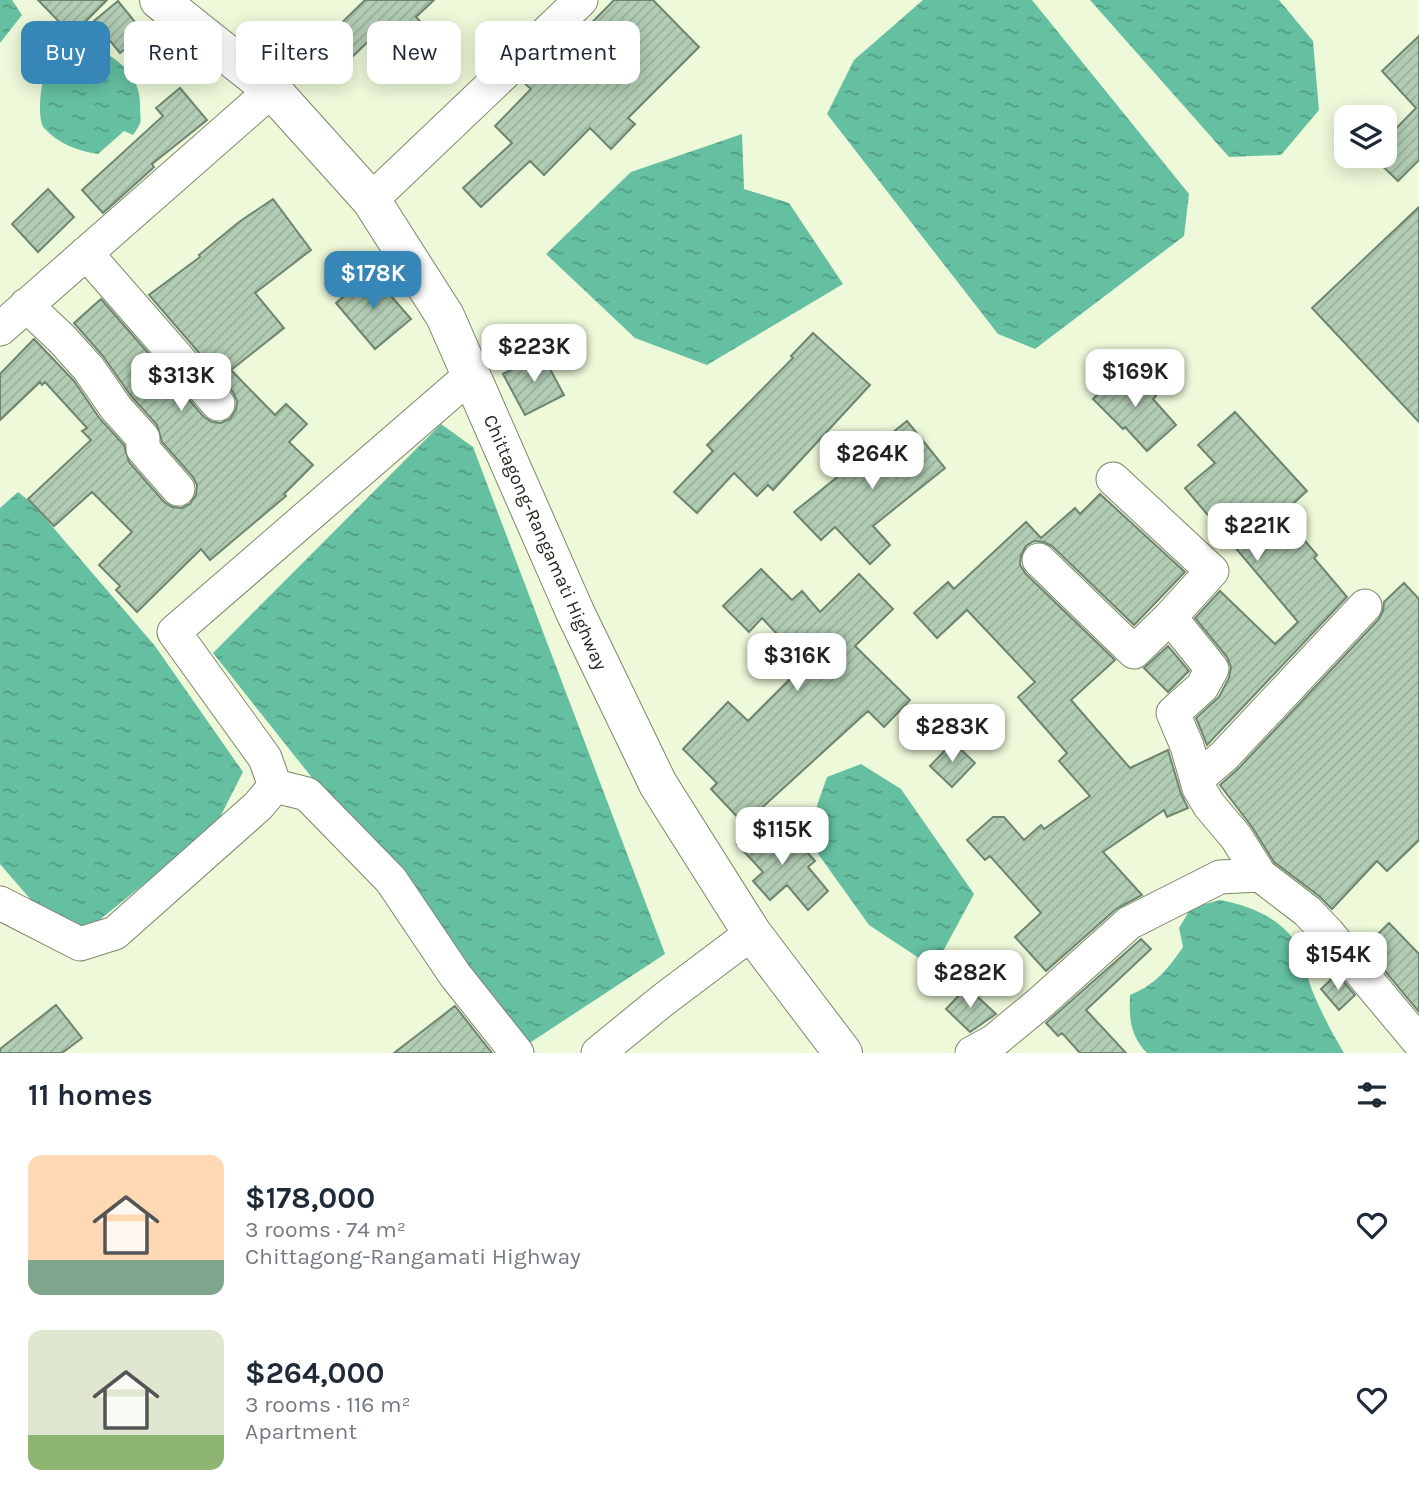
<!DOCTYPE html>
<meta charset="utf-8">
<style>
:root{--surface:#fff;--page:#f2f2f3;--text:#1f2937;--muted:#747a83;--accent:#3687b8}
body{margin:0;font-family:Karla,sans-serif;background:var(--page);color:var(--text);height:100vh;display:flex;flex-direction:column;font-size:26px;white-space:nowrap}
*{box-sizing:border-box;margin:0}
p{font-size:23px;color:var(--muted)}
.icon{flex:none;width:38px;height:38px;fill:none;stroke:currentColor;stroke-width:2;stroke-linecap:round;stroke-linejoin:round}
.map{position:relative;height:1053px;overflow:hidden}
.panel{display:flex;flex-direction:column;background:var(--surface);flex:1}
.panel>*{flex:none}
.guide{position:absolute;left:21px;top:21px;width:700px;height:63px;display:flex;gap:14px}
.buttons{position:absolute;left:1334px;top:105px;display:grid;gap:14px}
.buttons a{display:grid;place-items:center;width:63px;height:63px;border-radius:14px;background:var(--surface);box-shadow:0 4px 18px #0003;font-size:35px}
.price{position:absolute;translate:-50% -60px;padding:0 16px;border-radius:14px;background:#fff;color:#222;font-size:23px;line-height:46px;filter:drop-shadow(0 2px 4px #0008)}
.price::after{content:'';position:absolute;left:50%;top:42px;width:21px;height:16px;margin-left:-10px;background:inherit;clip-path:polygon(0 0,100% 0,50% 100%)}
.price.on{background:var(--accent);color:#fff}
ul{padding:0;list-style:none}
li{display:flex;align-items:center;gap:21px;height:175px;padding:0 28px}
li span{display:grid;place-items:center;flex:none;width:196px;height:140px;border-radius:14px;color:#555}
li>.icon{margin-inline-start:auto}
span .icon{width:84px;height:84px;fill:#fffc;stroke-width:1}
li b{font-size:30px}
h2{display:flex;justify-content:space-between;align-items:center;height:84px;padding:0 28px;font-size:30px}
.chip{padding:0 24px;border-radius:14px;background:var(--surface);box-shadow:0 4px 18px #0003;font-size:24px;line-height:63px}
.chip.on{background:var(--accent);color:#fff}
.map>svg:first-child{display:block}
.water{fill:url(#water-ripples)}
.building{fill:url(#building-hatch);stroke:#6e8670;stroke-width:2}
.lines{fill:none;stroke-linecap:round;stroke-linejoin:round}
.minor-casing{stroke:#7c876a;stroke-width:35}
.major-casing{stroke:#7c876a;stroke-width:40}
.minor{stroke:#fff;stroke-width:33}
.major{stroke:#fff;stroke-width:38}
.labels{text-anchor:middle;stroke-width:7;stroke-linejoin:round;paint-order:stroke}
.street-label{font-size:19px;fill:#23271c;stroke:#fff}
</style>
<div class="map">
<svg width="1419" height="1053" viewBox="0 0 1419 1053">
<defs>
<pattern id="water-ripples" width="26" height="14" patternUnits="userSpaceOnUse" patternTransform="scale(1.75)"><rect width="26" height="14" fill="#65c0a2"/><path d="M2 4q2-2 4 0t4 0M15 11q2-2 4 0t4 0" fill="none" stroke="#539c83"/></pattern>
<pattern id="building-hatch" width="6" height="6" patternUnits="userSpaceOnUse" patternTransform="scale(1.75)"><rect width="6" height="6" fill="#b2cdb4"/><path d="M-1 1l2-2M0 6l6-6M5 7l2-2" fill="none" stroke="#99b09a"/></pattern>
</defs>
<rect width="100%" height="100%" fill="#edf9d9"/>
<!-- water -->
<path class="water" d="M0 0H12L22 15 0 43Z
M923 0H1032L1189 194 1184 236 1035 349 998 334 827 114 854 60Z
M1090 0H1279L1313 41 1319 110 1281 155 1229 157Z
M90 46C116 56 141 75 140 105 140 123 144 119 133 135L124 131 98 154C79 151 58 144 44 128 36 118 41 73 50 64 59 53 77 49 90 46Z
M742 134 744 189 789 203 843 284 707 365 635 338 546 254 631 172Z
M441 424 473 447 665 954 525 1046 213 653Z
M18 492 33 504 155 646 243 772 215 827 88 929 44 915 0 864V508Z
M861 764 901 789 974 894 934 968 869 925 806 837 827 777Z
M1220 900C1247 905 1277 916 1294 940 1304 953 1306 975 1312 990 1321 1012 1332 1033 1344 1053H1147C1130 1036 1129 1017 1130 995 1155 985 1168 969 1183 947L1179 928 1191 908Z"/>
<!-- building -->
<path class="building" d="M38 0H107L72 35Z
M365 0H434L416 17 449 52 420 77 378 32 352 57 330 34Z
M614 0H653L699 47 628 118 635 124 611 149 590 128 544 175 530 161 481 207 463 188 512 143 495 126 531 89 523 82 561 46 565 50Z
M118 1 144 33 120 53 94 21Z
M1419 36V160L1398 181 1372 156H1384V141L1416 108 1382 71Z
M180 88 207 120 152 164 154 167 103 213 82 190 163 116 156 108Z
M48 189 74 217 38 252 12 224Z
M273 199 311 250 255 293 284 328 231 370 275 415 286 404 307 424 289 442 313 465 284 494 286 496 210 560 201 549 137 612 116 590 120 586 99 565 132 532 92 492 54 526 28 499 91 440 82 431 87 428 45 382 42 385 40 382 0 420V374L34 339 74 381 100 419 124 445 129 462 164 502 172 507 182 508 190 504 196 495 197 485 193 477 162 442 157 425 131 396 103 356 74 323 101 299 204 417 212 422 221 423 230 419 236 410 237 401 233 392 149 295 200 257 199 255 239 222Z
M1419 207V422L1312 308Z
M371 273 411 319 375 349 336 303Z
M813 333 870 385 773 490 768 485 757 496 734 473 697 513 674 492 713 451 707 445 793 358 791 356Z
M542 354 564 395 525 415 503 374Z
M1126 366 1156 396 1153 399 1176 425 1147 451 1125 427 1123 429 1093 399Z
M1235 412 1307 491 1282 514 1317 555 1314 558 1347 597 1207 745 1196 718 1219 697 1229 678 1231 667 1227 657 1195 618 1220 591 1275 644 1298 622 1185 488 1215 463 1198 445Z
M907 421 945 468 873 526 890 545 870 564 835 527 821 540 794 512Z
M1100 494 1185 572 1134 625 1052 546 1044 542 1034 541 1026 546 1021 555 1020 565 1026 574 1115 660 1071 700 1130 768 1168 750 1181 794 1188 808 1167 817 1164 810 1103 852 1142 895 1116 909 1046 971 1015 937 1041 913 990 856 985 860 967 840 993 817H1004L1024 840 1041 825 1044 829 1090 796 1059 761 1067 753 1018 697 1035 682 967 610 937 638 914 613 948 582 954 589 1026 522 1041 538 1075 508 1080 514Z
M761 569 792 600 802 591 820 612 859 574 893 609 855 646 910 700 884 727 868 711 744 824 711 789 717 783 683 749 728 702 748 721 805 664 762 618 749 632 723 606Z
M1404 583 1419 599V840L1387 871 1377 861 1332 909 1319 896 1274 862 1252 827 1220 785 1238 769 1379 619 1383 611 1384 602Z
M1168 646 1189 671 1168 692 1144 668Z
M953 742 975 763 952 787 930 766Z
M760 821 788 850 798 842 815 861 808 867 828 891 808 910 787 885 770 900 753 881 763 872 737 844Z
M1389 923 1419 954V1012L1365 947Z
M1141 939 1151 949 1086 1010 1126 1053H1080L1062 1033 1058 1036 1046 1023Z
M1337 974 1355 995 1339 1010 1321 989Z
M967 987 996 1014 970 1032 946 1009Z
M56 1005 82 1038 62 1053H0V1049Z
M455 1006 492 1053H394Z"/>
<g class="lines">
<defs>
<path id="minor" d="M371 200 581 0
M86 253 218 404
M26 305 62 339 89 369 116 408 143 438V449L178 489
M0 329 272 90
M1113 479 1212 571 1170 617 1212 669 1202 687 1173 713 1187 746 1199 788 1209 805 1236 837 1260 875
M1039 560 1134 652 1170 617
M1197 779 1224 756 1365 606
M275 786 307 794 391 880 455 975 517 1053
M0 903 80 944 115 933 258 806 275 786 265 758 174 632 471 375
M598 1053 663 1000 752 933
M972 1053 994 1041 1040 1003 1129 923 1220 877 1260 875 1307 911 1328 933 1419 1042"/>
<path id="major" d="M159 0 272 90 371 200 445 316 575 612 658 784 752 933 843 1053"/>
</defs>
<!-- minor casing -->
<use href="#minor" class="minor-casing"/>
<!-- major casing -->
<use href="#major" class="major-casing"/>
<!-- minor -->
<use href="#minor" class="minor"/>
<!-- major -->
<use href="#major" class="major"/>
</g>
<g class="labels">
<!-- street labels -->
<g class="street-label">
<text transform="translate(546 542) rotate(66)" y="7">Chittagong-Rangamati Highway</text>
</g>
</g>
</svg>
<div class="buttons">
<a><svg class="icon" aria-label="layers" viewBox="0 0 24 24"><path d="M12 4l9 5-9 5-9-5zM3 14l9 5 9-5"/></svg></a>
</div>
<b class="price on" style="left:373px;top:311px">$178K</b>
<b class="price" style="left:534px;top:384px">$223K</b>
<b class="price" style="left:1135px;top:409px">$169K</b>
<b class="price" style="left:181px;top:413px">$313K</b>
<b class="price" style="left:872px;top:491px">$264K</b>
<b class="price" style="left:1257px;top:563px">$221K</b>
<b class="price" style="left:797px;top:693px">$316K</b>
<b class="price" style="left:952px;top:764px">$283K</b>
<b class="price" style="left:782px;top:867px">$115K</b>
<b class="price" style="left:1338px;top:992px">$154K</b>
<b class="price" style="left:970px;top:1010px">$282K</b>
<div class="guide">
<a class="chip on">Buy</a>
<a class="chip">Rent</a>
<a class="chip">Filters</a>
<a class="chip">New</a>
<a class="chip">Apartment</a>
</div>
</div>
<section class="panel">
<h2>11 homes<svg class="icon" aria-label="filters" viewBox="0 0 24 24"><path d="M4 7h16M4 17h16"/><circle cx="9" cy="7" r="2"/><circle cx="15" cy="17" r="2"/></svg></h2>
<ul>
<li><span style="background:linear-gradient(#ffd9b3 75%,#7fa58c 0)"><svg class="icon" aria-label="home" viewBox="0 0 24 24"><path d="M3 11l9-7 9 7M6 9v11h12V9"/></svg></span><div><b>$178,000</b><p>3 rooms · 74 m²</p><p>Chittagong-Rangamati Highway</p></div><svg class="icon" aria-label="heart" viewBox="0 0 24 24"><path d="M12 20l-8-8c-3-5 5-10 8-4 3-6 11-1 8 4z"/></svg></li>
<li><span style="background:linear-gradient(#dfe7d0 75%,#8fb573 0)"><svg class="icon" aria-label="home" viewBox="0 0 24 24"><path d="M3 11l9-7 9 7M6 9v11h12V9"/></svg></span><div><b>$264,000</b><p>3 rooms · 116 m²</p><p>Apartment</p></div><svg class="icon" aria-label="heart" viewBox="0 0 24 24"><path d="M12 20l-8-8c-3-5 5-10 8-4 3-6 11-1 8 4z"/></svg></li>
</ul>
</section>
